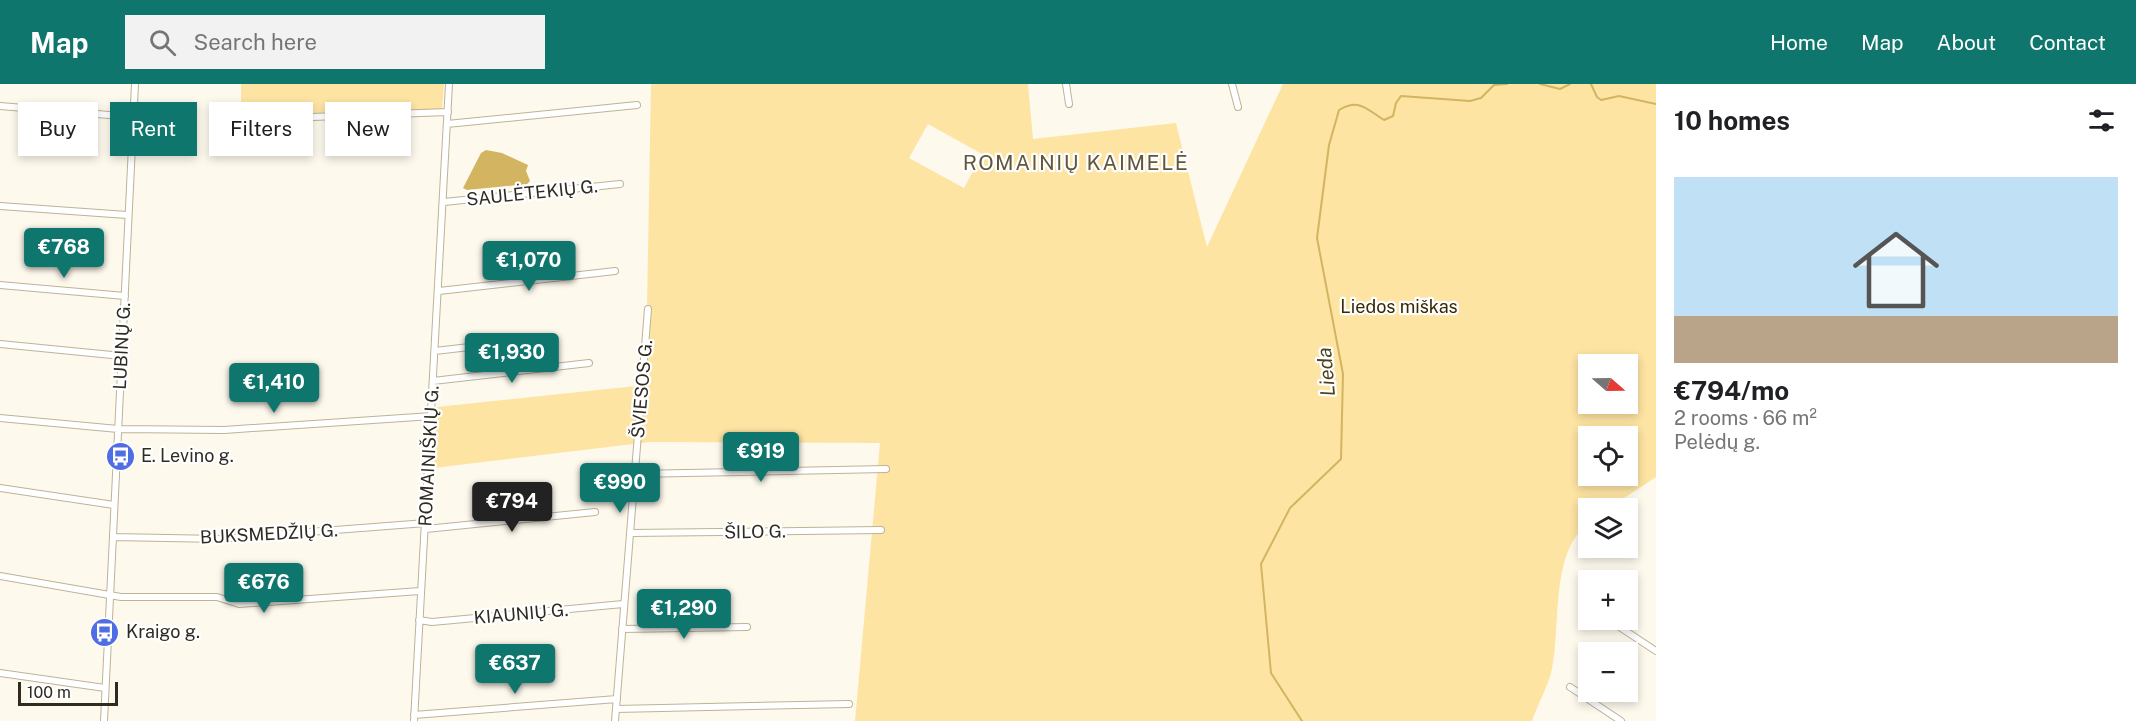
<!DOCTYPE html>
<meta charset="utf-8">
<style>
:root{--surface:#fff;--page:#f2f2f2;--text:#202124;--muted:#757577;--line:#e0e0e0;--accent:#0f766e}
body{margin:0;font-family:"Public Sans",sans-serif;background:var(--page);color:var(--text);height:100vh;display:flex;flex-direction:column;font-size:22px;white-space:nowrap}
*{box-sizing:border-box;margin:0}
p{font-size:20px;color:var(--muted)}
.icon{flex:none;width:33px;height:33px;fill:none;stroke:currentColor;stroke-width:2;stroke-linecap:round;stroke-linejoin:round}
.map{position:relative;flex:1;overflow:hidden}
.panel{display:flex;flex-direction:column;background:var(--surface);width:480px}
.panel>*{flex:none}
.banner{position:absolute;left:18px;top:18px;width:570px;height:54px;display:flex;gap:12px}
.needle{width:39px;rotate:110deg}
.fabs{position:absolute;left:1578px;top:270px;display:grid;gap:12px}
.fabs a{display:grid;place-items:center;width:60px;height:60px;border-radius:0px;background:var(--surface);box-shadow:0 3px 9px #0003;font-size:30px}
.scale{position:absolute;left:18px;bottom:15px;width:100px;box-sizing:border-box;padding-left:6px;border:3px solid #2f2b20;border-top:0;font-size:16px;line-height:21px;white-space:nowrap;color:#2f2b20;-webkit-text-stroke:4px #fff;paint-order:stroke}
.price{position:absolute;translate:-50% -51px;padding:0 14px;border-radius:6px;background:var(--accent);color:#fff;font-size:20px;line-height:39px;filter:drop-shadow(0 2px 3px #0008)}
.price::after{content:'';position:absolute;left:50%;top:36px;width:18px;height:14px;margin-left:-9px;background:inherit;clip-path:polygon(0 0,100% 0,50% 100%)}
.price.selected{background:#222;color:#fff}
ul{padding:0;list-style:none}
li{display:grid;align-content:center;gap:12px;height:318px;padding:0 18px}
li+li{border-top:2px solid var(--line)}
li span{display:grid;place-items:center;height:186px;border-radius:0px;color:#555}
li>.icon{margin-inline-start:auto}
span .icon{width:108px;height:108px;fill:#fffc;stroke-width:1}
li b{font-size:26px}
h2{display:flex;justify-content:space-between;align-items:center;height:72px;padding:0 18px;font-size:26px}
.pill{padding:0 21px;border-radius:0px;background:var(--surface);box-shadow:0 3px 9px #0003;font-size:21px;line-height:54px}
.pill.selected{background:var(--accent);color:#fff}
header{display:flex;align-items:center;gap:36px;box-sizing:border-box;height:84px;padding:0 30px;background:var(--accent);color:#fff}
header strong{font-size:28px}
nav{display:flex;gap:33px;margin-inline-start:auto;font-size:21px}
.search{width:420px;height:54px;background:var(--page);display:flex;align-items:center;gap:15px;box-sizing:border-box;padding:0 21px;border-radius:0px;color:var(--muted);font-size:22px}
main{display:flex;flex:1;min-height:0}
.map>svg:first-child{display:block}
.green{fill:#fde4a3;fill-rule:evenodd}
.water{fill:#d3b460}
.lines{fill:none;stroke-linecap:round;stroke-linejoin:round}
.stream{stroke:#d3b460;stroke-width:2}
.minor-casing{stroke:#beb396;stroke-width:8}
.minor{stroke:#fff;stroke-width:6}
.labels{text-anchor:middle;stroke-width:4.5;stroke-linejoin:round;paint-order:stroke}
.street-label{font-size:18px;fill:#2f2b20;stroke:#fff}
.park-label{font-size:18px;fill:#372a04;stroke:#fff}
.poi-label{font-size:18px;fill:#2f2b20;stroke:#fff;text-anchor:start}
.water-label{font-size:20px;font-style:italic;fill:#4d401c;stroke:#fff}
.quarter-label{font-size:21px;letter-spacing:1.5px;fill:#61573d;stroke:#fff}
</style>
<header>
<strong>Map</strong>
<div class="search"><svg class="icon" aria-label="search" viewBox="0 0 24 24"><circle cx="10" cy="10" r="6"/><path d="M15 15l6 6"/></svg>Search here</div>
<nav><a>Home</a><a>Map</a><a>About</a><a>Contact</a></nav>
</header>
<main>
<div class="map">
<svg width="1656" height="637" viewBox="0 0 1656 637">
<rect width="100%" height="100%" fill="#fef9ed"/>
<!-- green -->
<path class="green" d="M241 0H444L442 26 241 33Z
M651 0H1028L1033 55 1176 39 1207 163 1283 0H1656V393L1609 424H1588V440C1550 468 1561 542 1552 585 1548 602 1538 620 1532 637H855L880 359 650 358 434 384 437 323 636 302 647 224ZM928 40 982 70 964 104 909 74ZM1588 280H1628V320H1588ZM1588 352H1628V392H1588Z"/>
<!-- water -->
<path class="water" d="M486 66 502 69 528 81 526 87 530 97 527 100 467 106 463 104 481 69Z"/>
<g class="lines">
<!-- stream -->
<path class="stream" d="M1540 0 1560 5 1570 0
M1591 0 1597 13 1601 16 1619 12 1656 20
M1302 637 1271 589 1261 480 1290 424 1341 375 1343 290 1317 154 1329 61 1339 26C1360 14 1366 25 1384 36L1393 32 1396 19 1401 12 1470 17 1481 14 1494 1 1507 0"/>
<defs>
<path id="minor" d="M1066 0 1069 20
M1232 0 1238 23
M0 22 133 33
M258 35 448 28
M447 40 637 21
M444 118 620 100
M0 122 127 131
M0 201 125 212
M439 207 615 187
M0 260 122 272
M435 267 537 255
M433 297 589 279
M0 334 118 345 224 346 432 332
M635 390 886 385
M0 404 114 421
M426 445 595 428
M630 449 881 446
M113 453 220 455 426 439
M0 492 121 513H217L239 520 420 507
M419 536 432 538 623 520
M1609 536 1656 567
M622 545 747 543
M0 589 105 604
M1570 603 1621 637
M616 625 849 620
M414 631 617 615
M104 637 135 0
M414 637 449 0
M615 637 648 225"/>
</defs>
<!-- minor casing -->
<use href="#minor" class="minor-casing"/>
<!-- minor -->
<use href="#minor" class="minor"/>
</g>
<!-- icons -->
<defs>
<symbol id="bus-disc" viewBox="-11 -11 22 22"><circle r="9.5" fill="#506ee3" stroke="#fff"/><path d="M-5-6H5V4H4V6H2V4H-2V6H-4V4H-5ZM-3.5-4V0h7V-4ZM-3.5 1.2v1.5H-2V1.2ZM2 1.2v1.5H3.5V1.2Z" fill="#fff"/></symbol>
</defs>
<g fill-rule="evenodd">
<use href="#bus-disc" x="104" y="356" width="33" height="33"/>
<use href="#bus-disc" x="88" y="532" width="33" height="33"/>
</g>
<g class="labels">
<!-- street labels -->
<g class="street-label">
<text transform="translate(532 109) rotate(-6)" y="6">SAULĖTEKIŲ G.</text>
<text transform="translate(122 262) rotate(-87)" y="6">LUBINŲ G.</text>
<text transform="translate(642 305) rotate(-85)" y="6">ŠVIESOS G.</text>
<text transform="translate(429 372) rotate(-87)" y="6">ROMAINIŠKIŲ G.</text>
<text transform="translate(755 448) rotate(-1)" y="6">ŠILO G.</text>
<text transform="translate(269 450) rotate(-3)" y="6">BUKSMEDŽIŲ G.</text>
<text transform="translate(521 530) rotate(-5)" y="6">KIAUNIŲ G.</text>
</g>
<!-- park labels -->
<g class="park-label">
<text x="1399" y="229">Liedos miškas</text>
</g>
<!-- poi labels -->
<g class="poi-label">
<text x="141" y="378">E. Levino g.</text>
<text x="126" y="554">Kraigo g.</text>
</g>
<!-- water labels -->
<g class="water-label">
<text transform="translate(1326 288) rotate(-95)" y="7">Lieda</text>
</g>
<!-- quarter labels -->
<g class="quarter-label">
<text x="1076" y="86">ROMAINIŲ KAIMELĖ</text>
</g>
</g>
</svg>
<div class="fabs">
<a><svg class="needle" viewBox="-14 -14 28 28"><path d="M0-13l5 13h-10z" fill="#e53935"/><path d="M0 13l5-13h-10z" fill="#757577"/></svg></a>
<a><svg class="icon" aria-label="locate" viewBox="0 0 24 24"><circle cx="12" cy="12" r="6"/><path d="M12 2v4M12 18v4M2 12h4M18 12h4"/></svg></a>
<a><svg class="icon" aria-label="layers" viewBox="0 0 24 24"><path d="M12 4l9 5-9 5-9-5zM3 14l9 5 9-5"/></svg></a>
<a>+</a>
<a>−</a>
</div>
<div class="scale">100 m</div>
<b class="price" style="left:64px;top:195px">€768</b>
<b class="price" style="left:529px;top:208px">€1,070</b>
<b class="price" style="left:512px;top:300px">€1,930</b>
<b class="price" style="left:274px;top:330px">€1,410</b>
<b class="price" style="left:761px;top:399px">€919</b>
<b class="price" style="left:620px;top:430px">€990</b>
<b class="price selected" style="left:512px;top:449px">€794</b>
<b class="price" style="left:264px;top:530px">€676</b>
<b class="price" style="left:684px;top:556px">€1,290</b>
<b class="price" style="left:515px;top:611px">€637</b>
<div class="banner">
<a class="pill">Buy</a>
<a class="pill selected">Rent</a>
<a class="pill">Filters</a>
<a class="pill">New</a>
</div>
</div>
<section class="panel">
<h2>10 homes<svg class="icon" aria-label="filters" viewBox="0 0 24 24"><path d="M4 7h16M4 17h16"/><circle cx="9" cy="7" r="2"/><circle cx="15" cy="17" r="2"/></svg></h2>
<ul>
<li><span style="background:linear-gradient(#bfe0f5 75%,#b9a48a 0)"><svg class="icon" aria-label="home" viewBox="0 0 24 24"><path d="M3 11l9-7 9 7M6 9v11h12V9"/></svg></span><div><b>€794/mo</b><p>2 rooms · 66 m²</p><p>Pelėdų g.</p></div></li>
</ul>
</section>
</main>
